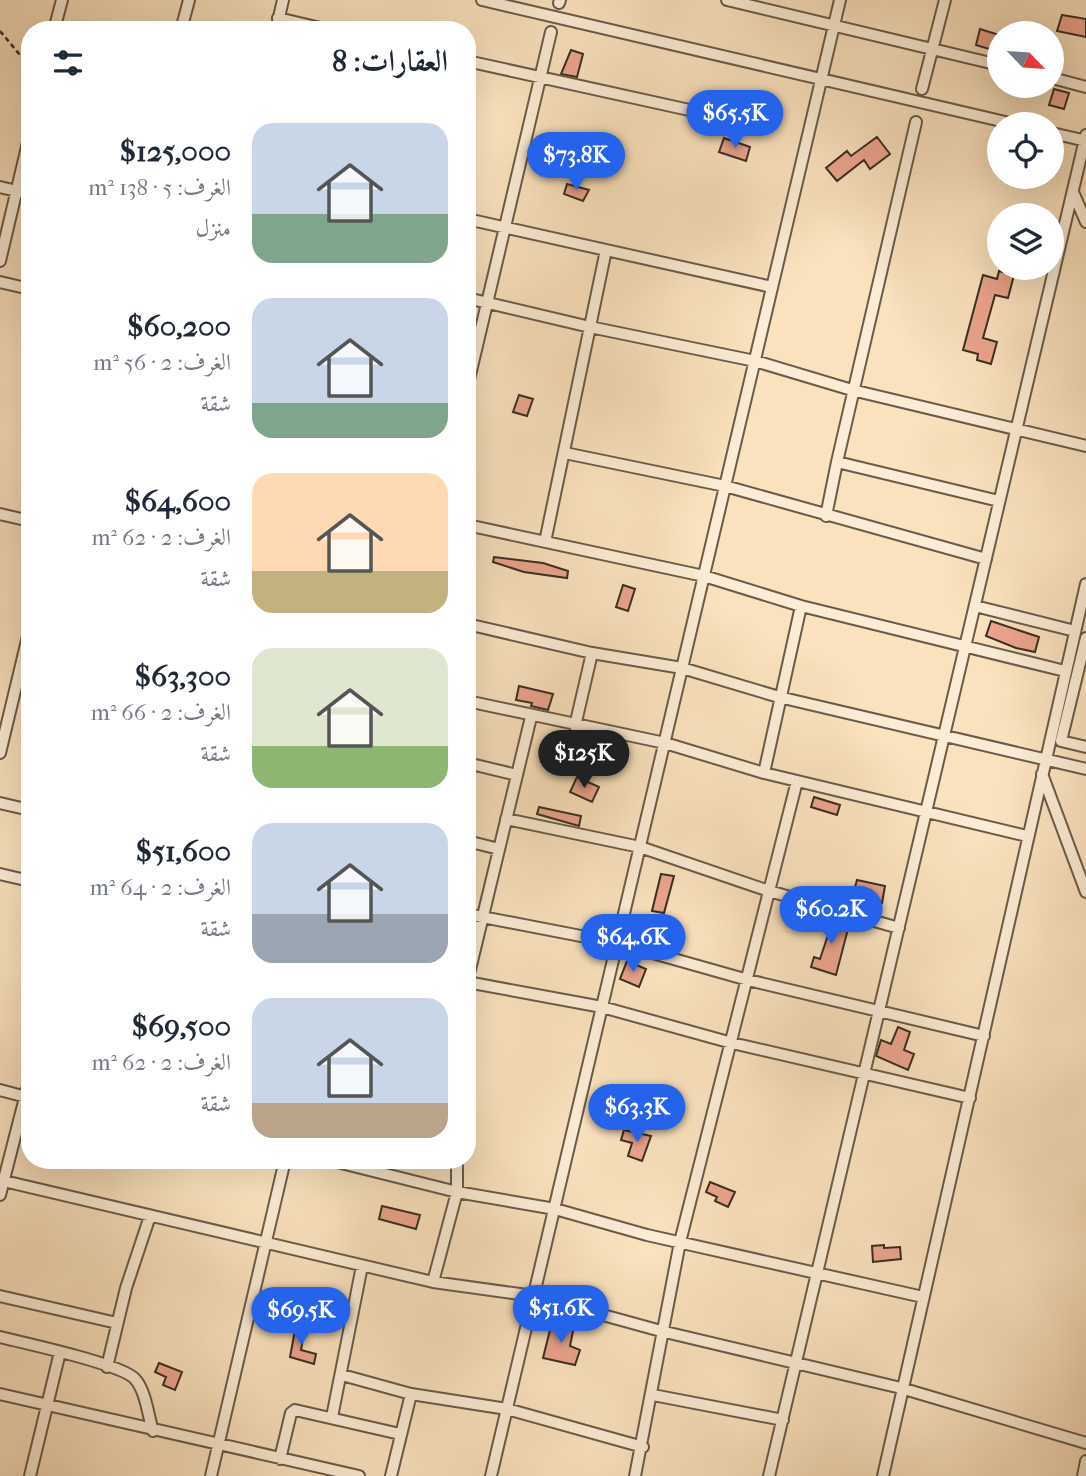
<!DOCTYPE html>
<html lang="ar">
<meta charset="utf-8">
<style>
:root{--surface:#fff;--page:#f2f2f3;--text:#1f2937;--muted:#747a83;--accent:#2563eb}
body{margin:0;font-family:"IM FELL French Canon",Amiri,serif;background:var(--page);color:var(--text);direction:rtl;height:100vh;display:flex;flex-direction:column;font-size:26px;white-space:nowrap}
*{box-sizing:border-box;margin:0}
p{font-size:23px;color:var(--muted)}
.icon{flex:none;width:38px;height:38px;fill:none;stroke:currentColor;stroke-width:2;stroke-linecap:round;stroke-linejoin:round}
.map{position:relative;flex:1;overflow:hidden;direction:ltr}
.panel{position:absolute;left:21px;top:21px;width:455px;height:1148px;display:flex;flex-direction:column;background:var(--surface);border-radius:28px;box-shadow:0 7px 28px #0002;direction:rtl}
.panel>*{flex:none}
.needle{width:46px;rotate:115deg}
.buttons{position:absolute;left:987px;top:21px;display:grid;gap:14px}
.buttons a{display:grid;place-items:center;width:77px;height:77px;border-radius:50%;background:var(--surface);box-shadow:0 7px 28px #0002;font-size:35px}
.price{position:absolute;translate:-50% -60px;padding:0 16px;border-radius:24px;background:var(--accent);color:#fff;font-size:23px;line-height:46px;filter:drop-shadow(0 2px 4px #0008)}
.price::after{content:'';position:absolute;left:50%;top:42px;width:21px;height:16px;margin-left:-10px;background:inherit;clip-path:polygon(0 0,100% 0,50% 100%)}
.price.selected{background:#222;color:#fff}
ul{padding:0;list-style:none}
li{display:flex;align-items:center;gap:21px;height:175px;padding:0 28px}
li span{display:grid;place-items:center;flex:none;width:196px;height:140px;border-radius:21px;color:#555}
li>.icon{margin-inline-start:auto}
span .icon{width:84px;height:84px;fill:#fffc;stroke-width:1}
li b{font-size:30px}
h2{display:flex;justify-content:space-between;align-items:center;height:84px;padding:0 28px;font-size:30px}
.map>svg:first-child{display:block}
.building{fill:#eca58e;stroke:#392e22;stroke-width:2}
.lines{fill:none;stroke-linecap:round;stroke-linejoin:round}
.minor-casing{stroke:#695b49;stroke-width:14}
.path{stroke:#392e22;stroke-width:2.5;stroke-dasharray:5 3.5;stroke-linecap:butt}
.minor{stroke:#fcecd5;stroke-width:10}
</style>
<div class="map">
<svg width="1086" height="1476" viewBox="0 0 1086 1476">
<rect width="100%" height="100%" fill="#fae2be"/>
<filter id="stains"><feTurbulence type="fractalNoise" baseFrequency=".00286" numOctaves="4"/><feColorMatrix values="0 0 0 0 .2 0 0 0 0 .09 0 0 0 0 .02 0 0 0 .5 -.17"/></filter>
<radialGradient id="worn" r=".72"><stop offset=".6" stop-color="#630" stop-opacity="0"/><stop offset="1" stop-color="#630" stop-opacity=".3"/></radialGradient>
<!-- building -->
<path class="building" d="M1062 15 1086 19V37L1057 31Z
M980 29 999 35V52L976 45Z
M571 50 583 54 577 77 561 74Z
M1054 89 1069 93 1064 109 1049 105Z
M877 137 890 154 870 169 864 160 837 181 826 168 847 151 851 156Z
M724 138 750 147 746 161 719 152Z
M567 184 589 190 583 201 564 194Z
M999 271 1014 275 1008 298 995 295 983 338 997 342 991 364 977 360 978 354 963 350 983 275 997 279Z
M519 395 533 399 527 416 513 412Z
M494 557 543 563 568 571 567 578 524 572 493 562Z
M623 585 635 589 628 611 616 607Z
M991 621 1039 637 1035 652 1016 648 986 636Z
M519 686 553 694 548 710 531 706 532 703 516 700Z
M577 777 599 787 592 802 570 792Z
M814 797 840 805 837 815 811 807Z
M539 807 581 816 579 826 537 814Z
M661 874 674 876 664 913 652 911Z
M857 880 885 886 882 903 852 898Z
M824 915 838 919 836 925 848 929 836 975 811 967 814 957 820 959 829 932 820 929Z
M627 961 646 969 639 987 620 979Z
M898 1027 910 1032 904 1050 914 1054 908 1070 876 1056 881 1040 891 1044Z
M624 1130 651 1136 642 1161 628 1156 632 1143 621 1140Z
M710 1182 735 1192 728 1207 715 1201 717 1197 706 1192Z
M382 1206 420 1215 416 1229 379 1219Z
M884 1245V1248L900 1247 901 1259 873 1262 872 1246Z
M552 1322 574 1326 570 1346 580 1350 575 1365 543 1358Z
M296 1325 305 1327 301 1350 316 1354 314 1364 290 1357Z
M159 1363 182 1372 175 1390 163 1385 166 1377 155 1372Z"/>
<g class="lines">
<defs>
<path id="minor" d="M482 0 1014 124
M727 0 999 65
M559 3 560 0
M278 18 329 30
M54 30 62 0
M181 30 189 0
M276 30 283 0
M467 61 712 115
M1052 78 1086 87
M922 89 945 0
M916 122 837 462 999 501
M1052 133 1086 141
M0 187 30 194
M1073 192 1086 222
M467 219 772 287
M0 261 30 134
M0 282 30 289
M467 298 590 327 755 361 852 390 1086 446
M467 388 551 32
M565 453 725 486 986 559
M0 514 30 521
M826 516 837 462
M467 525 704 576 801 606 1065 671
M545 542 606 250
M975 606 1075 631
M467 624 592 653 682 668 779 697 1086 769
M1086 638 1061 741 1086 747
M467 701 665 743 764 773 1027 836
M575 726 592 653
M0 753 30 628
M467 763 517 775
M764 773 801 606
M1042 774 1086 892
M0 803 30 810
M506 819 640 847 769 891 899 928
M467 841 499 849
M0 874 30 881
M467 914 617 943 748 980 984 1036
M467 982 602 1007 732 1043 970 1098
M467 982 531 717
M0 1090 30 1098
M329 1160 457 1192 555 1209 647 1235 923 1297
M0 1180 433 1282 534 1296 661 1331 901 1388 1086 1443
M0 1195 30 1078
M433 1282 457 1192V1160
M0 1296 117 1323
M0 1337C24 1343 122 1364 135 1379 146 1391 148 1416 153 1431
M107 1367 126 1288 150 1216
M342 1375 411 1394 507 1409 643 1447
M0 1394 359 1476
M653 1395 783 1420
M332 1417 362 1266
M280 1459 291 1413 295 1410 400 1434
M30 1476 60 1352
M211 1476 285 1160
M391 1476 411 1394
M491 1476 840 0
M635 1476 680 1242 797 781
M769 1476 1086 135
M883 1476 1086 584
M1083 1476 1086 1461"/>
</defs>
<!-- minor casing -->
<use href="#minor" class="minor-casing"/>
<!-- path -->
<path class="path" d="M0 31 30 67"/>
<!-- minor -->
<use href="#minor" class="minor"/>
</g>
<rect width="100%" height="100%" filter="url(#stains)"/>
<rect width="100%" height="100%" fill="url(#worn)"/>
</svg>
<div class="buttons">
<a><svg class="needle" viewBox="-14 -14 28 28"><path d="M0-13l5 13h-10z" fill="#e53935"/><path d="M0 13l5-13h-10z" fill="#747a83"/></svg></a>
<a><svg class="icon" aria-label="locate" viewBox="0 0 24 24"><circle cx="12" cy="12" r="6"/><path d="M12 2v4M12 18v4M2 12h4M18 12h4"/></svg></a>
<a><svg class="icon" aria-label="layers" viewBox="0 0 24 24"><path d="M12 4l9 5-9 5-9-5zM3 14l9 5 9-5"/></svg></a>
</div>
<b class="price" style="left:735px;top:150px">$65.5K</b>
<b class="price" style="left:576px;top:192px">$73.8K</b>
<b class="price selected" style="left:584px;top:790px">$125K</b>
<b class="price" style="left:831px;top:946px">$60.2K</b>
<b class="price" style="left:633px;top:974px">$64.6K</b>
<b class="price" style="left:637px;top:1144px">$63.3K</b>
<b class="price" style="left:561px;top:1345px">$51.6K</b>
<b class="price" style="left:301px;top:1347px">$69.5K</b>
<section class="panel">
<h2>العقارات: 8<svg class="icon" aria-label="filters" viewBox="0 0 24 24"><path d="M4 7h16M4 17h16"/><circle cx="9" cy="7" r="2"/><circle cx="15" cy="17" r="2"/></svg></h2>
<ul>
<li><span style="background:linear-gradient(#c9d6e8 65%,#7fa58c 0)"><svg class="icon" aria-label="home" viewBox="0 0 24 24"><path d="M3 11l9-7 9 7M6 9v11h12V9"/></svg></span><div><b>$125,000</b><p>الغرف: 5 · 138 m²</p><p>منزل</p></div></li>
<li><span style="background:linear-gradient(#c9d6e8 75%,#7fa58c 0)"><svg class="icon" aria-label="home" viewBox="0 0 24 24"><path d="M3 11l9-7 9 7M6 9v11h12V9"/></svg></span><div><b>$60,200</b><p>الغرف: 2 · 56 m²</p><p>شقة</p></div></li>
<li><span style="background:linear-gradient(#ffd9b3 70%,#c2b280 0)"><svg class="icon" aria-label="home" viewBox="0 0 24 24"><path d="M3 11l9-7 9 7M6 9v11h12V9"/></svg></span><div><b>$64,600</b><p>الغرف: 2 · 62 m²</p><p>شقة</p></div></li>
<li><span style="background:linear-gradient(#dfe7d0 70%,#8fb573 0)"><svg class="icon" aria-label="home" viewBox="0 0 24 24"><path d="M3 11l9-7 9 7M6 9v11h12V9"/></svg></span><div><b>$63,300</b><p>الغرف: 2 · 66 m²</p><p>شقة</p></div></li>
<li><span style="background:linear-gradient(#c9d6e8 65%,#9aa5b1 0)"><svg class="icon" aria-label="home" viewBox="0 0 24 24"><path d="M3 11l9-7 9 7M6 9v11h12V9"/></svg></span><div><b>$51,600</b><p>الغرف: 2 · 64 m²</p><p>شقة</p></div></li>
<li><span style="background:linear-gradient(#c9d6e8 75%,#b9a48a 0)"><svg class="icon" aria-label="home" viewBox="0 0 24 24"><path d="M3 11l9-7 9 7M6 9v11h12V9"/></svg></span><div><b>$69,500</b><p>الغرف: 2 · 62 m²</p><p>شقة</p></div></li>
</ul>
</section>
</div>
